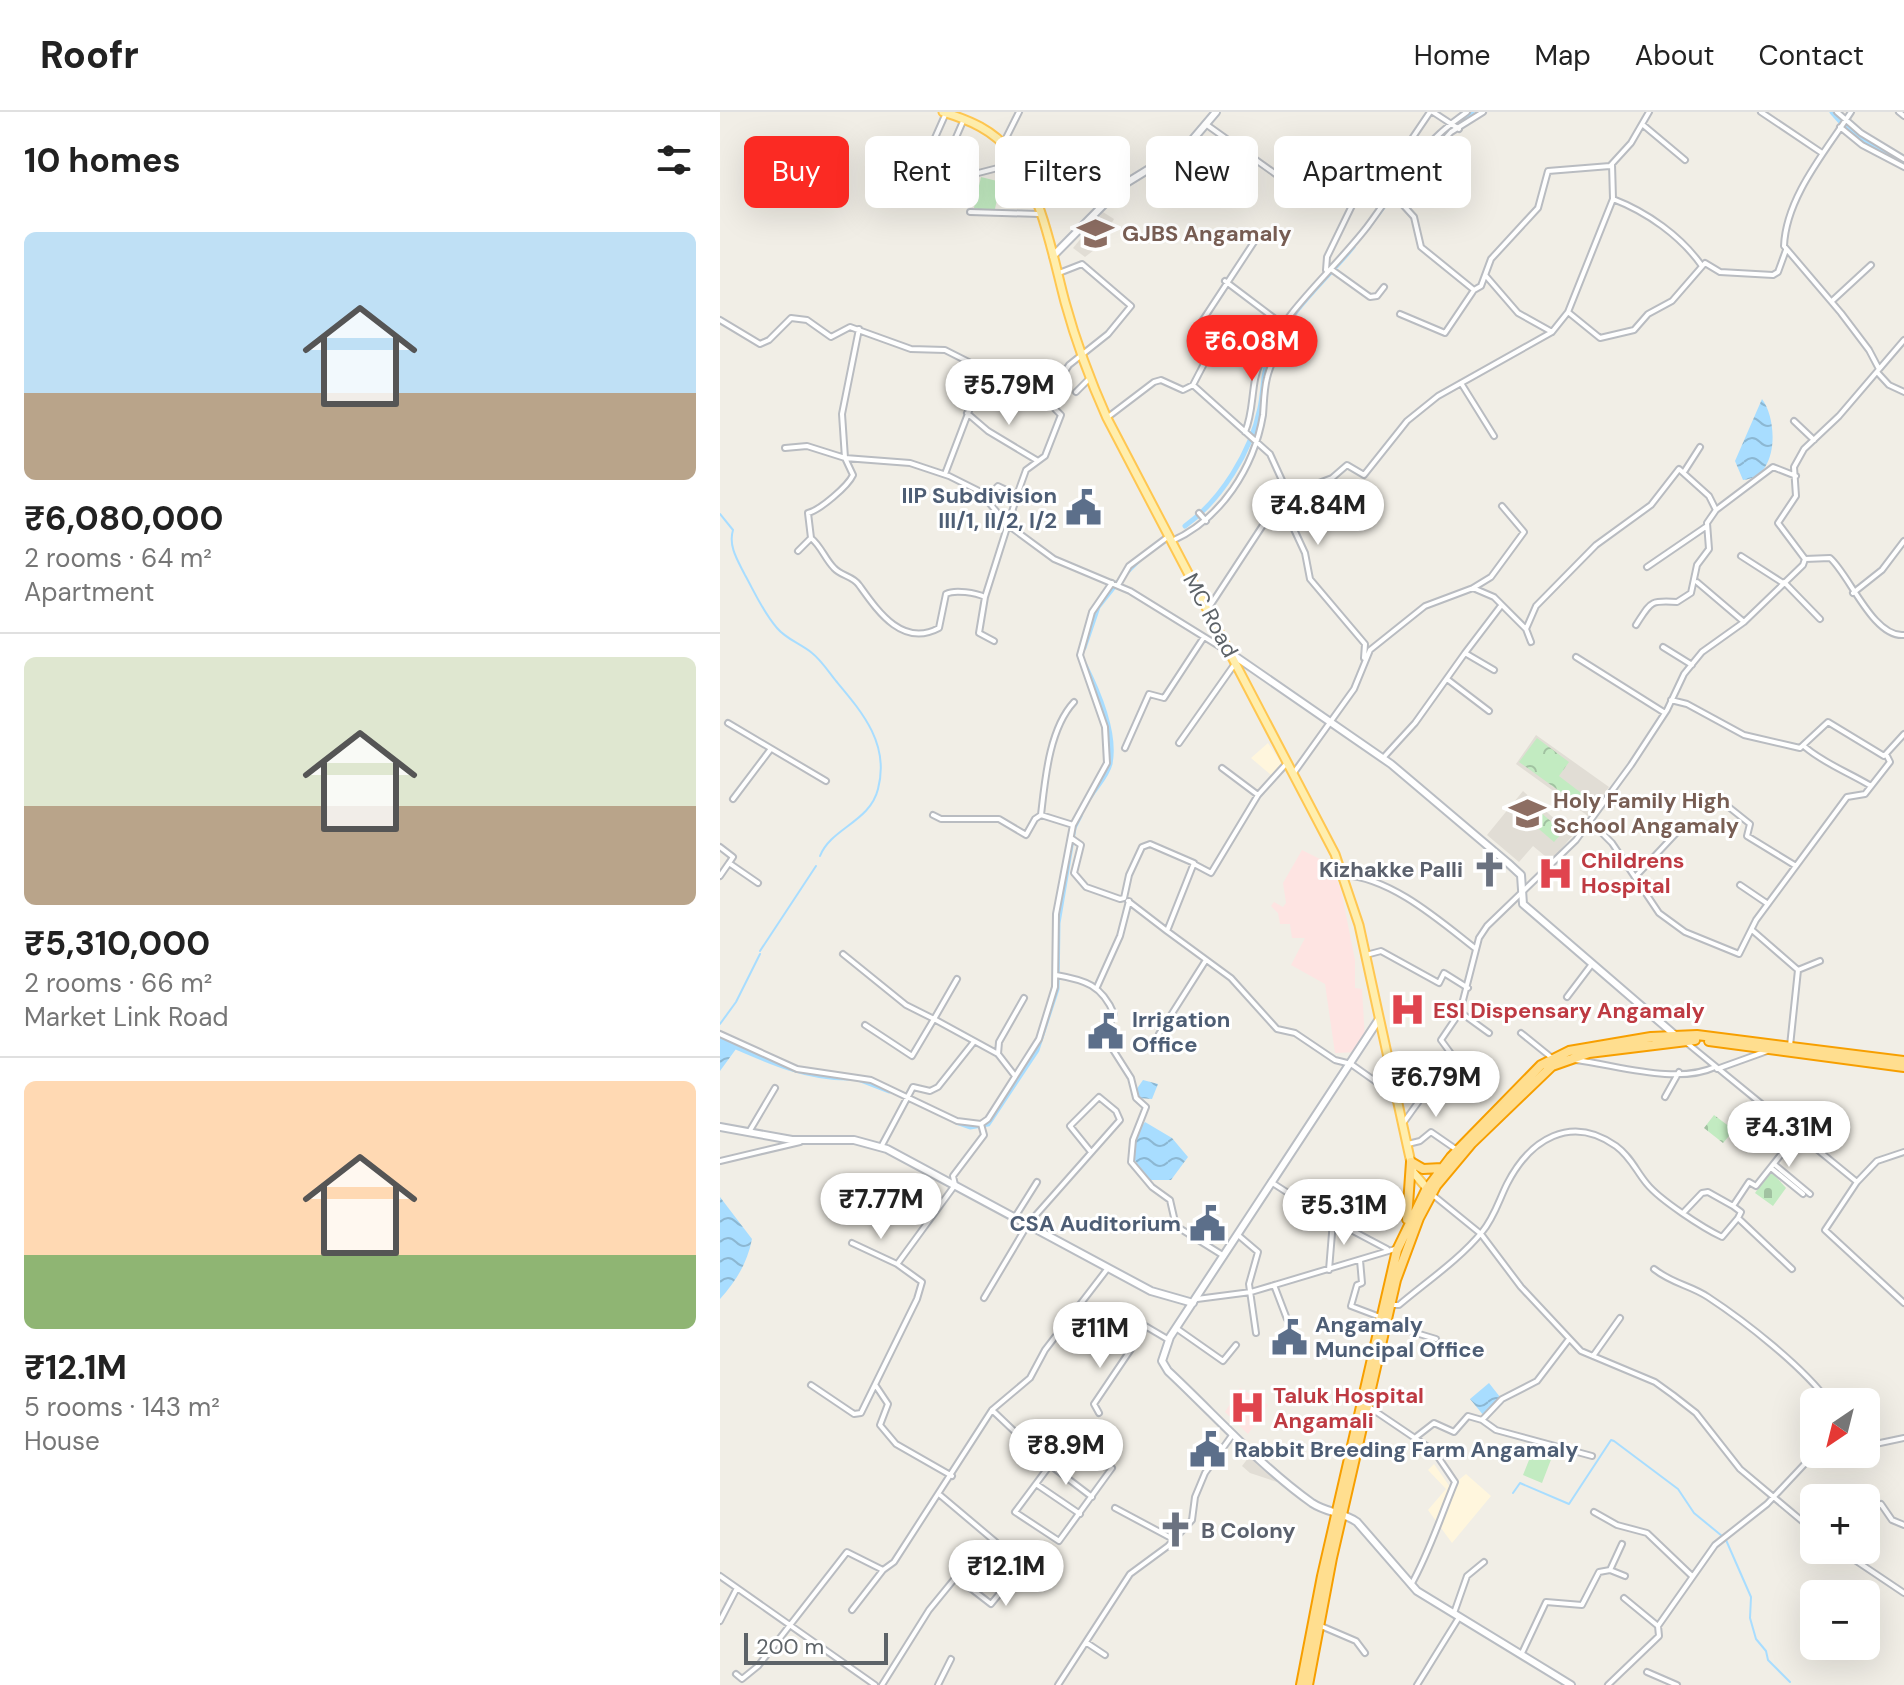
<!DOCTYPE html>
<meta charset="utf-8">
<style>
:root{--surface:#fff;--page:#f2f2f2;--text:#222;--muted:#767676;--line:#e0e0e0;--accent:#fb2a23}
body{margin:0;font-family:"DM Sans",sans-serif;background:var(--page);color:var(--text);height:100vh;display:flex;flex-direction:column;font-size:30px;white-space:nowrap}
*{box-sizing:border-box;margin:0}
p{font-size:26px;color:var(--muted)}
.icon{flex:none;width:44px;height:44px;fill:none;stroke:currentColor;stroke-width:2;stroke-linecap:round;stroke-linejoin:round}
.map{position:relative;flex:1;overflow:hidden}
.sheet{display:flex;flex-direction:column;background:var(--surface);width:720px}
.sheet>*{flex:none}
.hud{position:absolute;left:24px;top:24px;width:760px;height:72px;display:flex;gap:16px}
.needle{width:52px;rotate:215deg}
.buttons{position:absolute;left:1080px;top:1276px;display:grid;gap:16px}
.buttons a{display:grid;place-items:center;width:80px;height:80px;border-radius:12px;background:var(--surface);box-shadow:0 8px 32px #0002;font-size:40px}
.scale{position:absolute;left:24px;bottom:20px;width:144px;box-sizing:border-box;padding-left:8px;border:4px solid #5d6368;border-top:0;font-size:22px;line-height:28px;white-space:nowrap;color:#5d6368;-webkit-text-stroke:6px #fff;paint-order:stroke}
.price{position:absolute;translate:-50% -68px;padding:0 18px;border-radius:28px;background:#fff;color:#222;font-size:26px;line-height:52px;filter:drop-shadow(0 2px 4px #0008)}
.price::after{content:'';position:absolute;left:50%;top:48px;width:24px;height:18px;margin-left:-12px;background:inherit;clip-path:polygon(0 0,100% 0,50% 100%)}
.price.selected{background:var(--accent);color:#fff}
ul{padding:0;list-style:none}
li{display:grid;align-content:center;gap:16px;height:424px;padding:0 24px}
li+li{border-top:2px solid var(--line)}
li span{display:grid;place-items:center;height:248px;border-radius:12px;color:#555}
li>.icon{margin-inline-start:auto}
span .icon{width:144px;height:144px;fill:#fffc;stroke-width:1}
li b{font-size:34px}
h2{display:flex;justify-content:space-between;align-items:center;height:96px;padding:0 24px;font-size:34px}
.chip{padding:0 28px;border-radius:12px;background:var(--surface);box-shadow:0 8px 32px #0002;font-size:28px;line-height:72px}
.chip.selected{background:var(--accent);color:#fff}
header{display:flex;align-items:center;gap:48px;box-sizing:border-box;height:112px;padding:0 40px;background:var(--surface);border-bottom:2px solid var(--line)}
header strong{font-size:38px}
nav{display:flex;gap:44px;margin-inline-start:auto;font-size:28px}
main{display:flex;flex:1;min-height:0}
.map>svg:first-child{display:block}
.commercial{fill:#fff6dd}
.education{fill:#e1ddd5}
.medical{fill:#fee4e2}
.grass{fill:#c2ebc1}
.forest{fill:url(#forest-crowns)}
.cemetery{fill:url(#cemetery-stones)}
.water{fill:url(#water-waves)}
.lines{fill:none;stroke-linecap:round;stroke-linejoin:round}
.stream{stroke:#a8ddff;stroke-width:2}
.canal{stroke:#a8ddff;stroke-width:5}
.street-casing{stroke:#b9bcc1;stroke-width:8}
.secondary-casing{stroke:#b9bdc3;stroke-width:10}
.primary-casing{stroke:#ffc751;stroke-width:11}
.highway-casing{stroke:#f79f00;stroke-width:12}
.street{stroke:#fff;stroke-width:4}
.secondary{stroke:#fff;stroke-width:6}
.primary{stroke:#ffeead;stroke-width:7}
.highway{stroke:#ffde8f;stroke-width:8}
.labels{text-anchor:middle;stroke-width:6;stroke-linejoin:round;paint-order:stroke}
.education-label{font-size:22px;font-weight:bold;fill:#785e54;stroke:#fff;text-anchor:start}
.service-label{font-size:22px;font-weight:bold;fill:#4e5e75;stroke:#fff;text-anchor:start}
.street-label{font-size:22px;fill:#5d6368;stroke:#fff}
.health-label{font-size:22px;font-weight:bold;fill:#be3a42;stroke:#fff;text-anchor:start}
.worship-label{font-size:22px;font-weight:bold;fill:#5b616d;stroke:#fff;text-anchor:end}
</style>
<header>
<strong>Roofr</strong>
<nav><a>Home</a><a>Map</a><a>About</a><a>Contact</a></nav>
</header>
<main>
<section class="sheet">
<h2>10 homes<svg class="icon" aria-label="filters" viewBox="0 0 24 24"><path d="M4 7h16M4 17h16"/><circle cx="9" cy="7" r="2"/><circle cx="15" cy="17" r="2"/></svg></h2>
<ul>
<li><span style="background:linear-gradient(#bfe0f5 65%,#b9a48a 0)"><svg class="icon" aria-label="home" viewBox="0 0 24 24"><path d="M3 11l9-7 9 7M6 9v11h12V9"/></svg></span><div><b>₹6,080,000</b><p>2 rooms · 64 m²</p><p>Apartment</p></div></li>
<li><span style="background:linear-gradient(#dfe7d0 60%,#b9a48a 0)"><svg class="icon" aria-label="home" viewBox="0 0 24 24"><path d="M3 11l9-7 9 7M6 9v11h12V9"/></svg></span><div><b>₹5,310,000</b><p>2 rooms · 66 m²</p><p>Market Link Road</p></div></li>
<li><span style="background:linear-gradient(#ffd9b3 70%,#8fb573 0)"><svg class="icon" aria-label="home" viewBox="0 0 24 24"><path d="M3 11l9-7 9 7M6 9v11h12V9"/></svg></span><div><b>₹12.1M</b><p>5 rooms · 143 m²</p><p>House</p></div></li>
</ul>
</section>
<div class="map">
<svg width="1184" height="1573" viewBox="0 0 1184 1573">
<defs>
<pattern id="forest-crowns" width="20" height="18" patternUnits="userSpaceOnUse" patternTransform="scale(2)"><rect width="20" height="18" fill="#c2ebc1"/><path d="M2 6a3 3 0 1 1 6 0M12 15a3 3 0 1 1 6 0" fill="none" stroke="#a1c2a1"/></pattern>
<pattern id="cemetery-stones" width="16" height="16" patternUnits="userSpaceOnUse" patternTransform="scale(2)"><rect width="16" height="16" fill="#c2ebc1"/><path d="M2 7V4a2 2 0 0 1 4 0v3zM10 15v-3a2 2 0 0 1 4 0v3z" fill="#a1c2a1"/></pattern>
<pattern id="water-waves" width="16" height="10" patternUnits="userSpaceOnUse" patternTransform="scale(2)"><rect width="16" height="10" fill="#a8ddff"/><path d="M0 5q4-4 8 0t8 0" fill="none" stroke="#8cb7d2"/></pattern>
</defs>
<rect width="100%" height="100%" fill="#f1eee6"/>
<!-- commercial -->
<path class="commercial" d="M548 631 562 652 551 663 531 646Z
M714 1352 730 1375 746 1362 771 1384 732 1431 708 1398 726 1377 708 1358Z"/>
<!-- education -->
<path class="education" d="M383 100 394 107 378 135 365 145 353 136Z
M816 623 889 675 868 704 796 652Z
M803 679 853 723 831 749 813 734 799 750 767 723Z
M532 1341 560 1367 557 1370 530 1361 522 1354Z"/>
<!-- medical -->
<path class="medical" d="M582 738 610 752 621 778 635 848V876L642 877 645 928 638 940 615 941 605 872 571 853 585 826H572L570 812H560L558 801 551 794 554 790 563 795 566 791 563 771Z
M520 1276 548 1293 528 1322 505 1300Z"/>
<!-- grass -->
<path class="grass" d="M261 65 281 70 274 101 254 96Z
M813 1338 832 1345 822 1371 803 1363Z"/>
<!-- forest -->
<path class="forest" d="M817 626 849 650 839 664 873 690 867 699 799 650Z
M810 691 843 720 834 730 813 712 817 708 805 697Z"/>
<!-- cemetery -->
<path class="cemetery" d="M994 1003 1014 1018 1003 1031 984 1016Z
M1051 1059 1066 1076 1053 1094 1035 1081Z"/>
<!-- water -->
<path class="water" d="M1042 287C1058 308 1059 366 1023 368L1015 349Z
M0 930 16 937 0 959Z
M423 968 438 972 432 987 419 986 416 978Z
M425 1010 452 1026 468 1045 451 1068H430L413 1046 417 1021Z
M0 1085 32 1127C27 1152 16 1169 0 1187Z
M769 1271 780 1285 764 1304 750 1287Z"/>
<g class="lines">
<!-- stream -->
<path class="stream" d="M0 402 13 418C8 434 18 449 25 463 35 481 43 500 57 516 66 527 81 532 92 541 101 548 108 559 116 569 142 600 170 632 158 677 150 710 111 716 100 744
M40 839 96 754
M0 912 16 890 40 842
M793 1381 800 1371 849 1392 891 1328 894 1329 958 1377 974 1401 1002 1424
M1006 1428 1031 1485 1030 1506 1036 1527 1046 1539 1048 1548 1070 1570"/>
<!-- canal -->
<path class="canal" d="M1112 0 1127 17 1184 54
M649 114 698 48 752 0
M465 414C501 388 531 340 540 296 544 278 542 260 550 242 568 200 605 169 633 135
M404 463 419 448
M364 536 378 495 397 471
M365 553C378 579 396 622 390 652 387 664 377 674 370 685
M0 928C42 946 81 966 128 966
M138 967 169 979
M236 1010 250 1015 268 1012 317 938 337 877 338 811 354 716 360 704"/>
<defs>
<path id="street" d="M713 0 739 17
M1041 0 1102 41
M1117 0 1141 21 1184 47
M1131 0C1106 39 1066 85 1064 134L1121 201 1149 238 1159 257
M1179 0 1184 4
M922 12 965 48
M487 13 557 63
M1120 15 1142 33 1184 55
M214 28 226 1
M283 32 299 0
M605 44 644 71
M227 46 244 7
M689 51 687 34 710 0
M892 52 893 87C927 100 961 124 982 154
M239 66 297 51
M674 83 731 20 763 0
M250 100 319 102
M611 157 650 185 657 184 664 175
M606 158 607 145 642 73 648 71 674 83 694 105 701 135 754 178
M766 164 798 201 832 220
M1112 189 1151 153
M848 200 880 226 914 218 928 202 952 189 985 151 1000 160 1053 163 1058 160 1066 138
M680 202 725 221 754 178 761 174 771 147 818 96 828 59 890 54 911 31 929 0
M0 208 40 232 49 228 71 206 87 208 111 225 130 215 191 237 225 238 326 289 349 253 388 222 411 194 362 152 339 161
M1157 260 1169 273 1184 280
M741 271 774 324
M473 273 486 248 473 230V223L538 124
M356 280 370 266
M247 301 268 319 318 349
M388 305 434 270 441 268 463 278 473 273 550 342 571 388 572 413 585 441 590 467 645 532 644 546
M1074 309 1094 328
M525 320C535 297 530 271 541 249 566 197 612 160 647 115 682 68 696 35 747 0
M65 336 87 334 125 346 122 302 139 217
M964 360 980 335
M225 362 265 257
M266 386 278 374 297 383 306 358 325 344 341 303 327 289
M571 388 583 377 612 366 627 353 644 363 687 309 718 284 832 220 848 200 893 87
M996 398 1053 355 1076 364
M479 401 486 409
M91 426C101 434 105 447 114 456 121 464 133 464 139 473 157 498 182 536 219 516L226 482C235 477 256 481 265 485L259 521 274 529
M452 429C501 407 534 356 543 303 544 291 544 278 547 266 550 252 558 239 563 226L558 209 505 169
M78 439 91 426 88 401C100 398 128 374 133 363L125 346 190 351 229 364 259 379 288 413 334 447 410 479 507 539
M1021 444 1063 471
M1085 447 1110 446C1129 462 1153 526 1184 523
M927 455 987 414
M977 470 1024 510
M1064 470 1100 507
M398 473 409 454 449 424
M753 476 771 465 804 420 782 394
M1133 481 1162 458 1184 429
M265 485 297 384
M488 497 545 410
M811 530 806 517 816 494 876 433 931 393 959 357 989 384 996 398 987 411 989 437 977 453 971 481 957 490C929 488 931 490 916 513
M943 535 972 553
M745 541 780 495
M856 545 945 601
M727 567 769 599
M951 588 967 592 1024 623 1080 636 1108 610 1164 644 1184 622
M8 611 106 669
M459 631 514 553
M1085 635C1105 652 1128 660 1151 674
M405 636 429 582 444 586 484 525
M663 646 695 611 745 541 774 558
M502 656 538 683
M573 662 634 577 650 538 705 494 753 476 774 485 806 517
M13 687 50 638
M1005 692 1030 712 1027 724 1076 754
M213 703 221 707H279L306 723 315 707 321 703C325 668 329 617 354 590
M321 703 353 713
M870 709 892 731 939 801 965 820 1019 842 1036 808 1127 685 1145 682 1170 650 1167 644
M351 726 361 733 354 761 366 775 400 787 404 786 409 763 422 735 430 732 474 751 447 819 511 866 557 917 575 921 615 948 631 952 676 984
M0 735 13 745 9 751 38 771
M474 752 491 761 538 683 566 652
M624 763C672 766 720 809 756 837
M0 764 9 751
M916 764 961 716
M1020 773 1048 792
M408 789 447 819
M1032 818 1078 858 1070 934
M123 842 186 893 214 907 237 867
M646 843 661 839 719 871 724 861 748 876
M1078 858 1100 849
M336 863C365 868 382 873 394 902L387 920 390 933 411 966 416 986 426 995 413 1028 411 1050 432 1075 450 1088 456 1114 504 1144
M377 875 400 824 409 789
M847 885 872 852
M740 900 769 921
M145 913 192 944 214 907 278 942 295 964
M801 921 832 946
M0 922 77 957 151 968 237 1009 261 1012 268 1007 319 927 335 875 336 802 353 713 387 651 385 615 360 543 372 500 392 471
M439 922 486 848
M967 931 1137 1070 1157 1049 1184 1040
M278 942 279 930 304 886
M855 948C897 953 956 973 995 955
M997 957 1047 939
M945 985 959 960
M684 1010 732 943 721 928 740 900 759 826 767 814 856 728 911 653 947 598 964 562 982 540 1024 510 1083 453 1085 447 1058 411 1076 384 1074 355 1084 337 1119 304 1184 228
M29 1020 55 976
M688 1032 700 1029 711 1020 737 1038
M161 1035 193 975 210 979 218 975 253 931
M0 1049 80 1030
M1054 1052 1090 1082
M1051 1056 1083 1082
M551 1070 599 1101 667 1137
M1137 1070 1105 1118 1184 1191
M713 1083 761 1122 801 1175 861 1239 935 1270 953 1283 976 1301 1020 1357 1094 1419
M964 1100 982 1081 988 1080 1013 1094
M295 1105 317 1070
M1018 1106 1021 1100 1013 1094 1029 1070 1036 1074 1078 1021
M518 1123 538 1140 529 1172 536 1221
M640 1148 642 1171 637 1173 631 1194 660 1205
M178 1151 235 1073 233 1064 264 1023 261 1012
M934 1157C953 1172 970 1173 988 1185 1026 1210 1082 1254 1109 1290
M609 1158 613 1109
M554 1173 567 1207
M264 1186 308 1112 400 1008 396 999 379 985 350 1014 371 1040
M477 1187 531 1180 675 1137
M670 1193H679C706 1170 739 1148 762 1120 774 1106 779 1088 787 1072 810 1027 851 1002 896 1034 911 1045 916 1059 927 1072 940 1088 983 1116 1002 1125L1018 1106 1072 1157
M410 1205 449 1228
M666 1212 716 1227
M456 1216 503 1249 516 1233
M873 1244 900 1206
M91 1273 134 1302 141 1301 197 1187 202 1170 177 1152 132 1131
M156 1274 168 1292 160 1313 176 1332 232 1364
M649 1295 714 1339 735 1370C720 1406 710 1439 691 1473
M272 1298 330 1353 372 1385
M379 1301 374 1292 426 1215
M762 1308 776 1318 872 1344
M696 1325 714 1311 734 1320 748 1304 762 1308 782 1287 817 1269 849 1227
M1146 1334 1184 1326
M330 1353 295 1400 339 1429 392 1356
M340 1360 360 1338
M316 1372 360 1402
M1158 1394 1161 1392 1172 1408 1184 1413
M395 1396 453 1427
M874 1400 897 1413 927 1421 972 1464
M1120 1438 1184 1481
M890 1458 902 1432
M0 1464 155 1573
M904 1486 938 1514
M132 1498 163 1458
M734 1501 747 1464 764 1450
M0 1509 17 1476
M601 1514 636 1529 645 1541
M367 1531 385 1543
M802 1541 826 1490 862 1493 879 1460 890 1458 905 1464
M927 1560 957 1573
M16 1562 22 1567 38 1554 127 1440 163 1458 174 1450 272 1298 310 1266 325 1238 388 1156
M162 1573 209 1498 236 1465 271 1492 303 1453 220 1383
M218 1573 231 1547
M338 1573 410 1462 448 1434 472 1408 475 1385 485 1361 513 1322
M697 1573 738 1507
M888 1573 939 1524 938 1514 995 1433 1047 1392 1094 1342"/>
<path id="secondary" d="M333 144 403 73 468 33 496 0
M509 540 671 652 788 751 801 763 803 792 955 923
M659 907 450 1225 442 1249 448 1259C495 1303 540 1354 592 1391 607 1401 623 1400 637 1410L697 1479 851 1573
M0 1015 72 1028H134L167 1037 431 1179 473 1191"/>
<path id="primary" d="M223 0C249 8 274 18 291 41 322 82 332 141 345 190 356 230 370 268 387 306L615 742 639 813 693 1060 710 1080"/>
<path id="highway" d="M989 929 1184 955
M687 1107 691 1050 703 1057 722 1056
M581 1573 602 1464 677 1138 706 1078 731 1045 821 953 849 939 931 925 977 923 1184 949
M588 1573 612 1446 676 1168 699 1106 716 1074 752 1031 832 954 869 941 975 928"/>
</defs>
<!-- street casing -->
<use href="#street" class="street-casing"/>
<!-- secondary casing -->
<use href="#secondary" class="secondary-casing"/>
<!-- primary casing -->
<use href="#primary" class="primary-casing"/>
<!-- highway casing -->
<use href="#highway" class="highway-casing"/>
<!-- street -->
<use href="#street" class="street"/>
<!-- secondary -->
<use href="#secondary" class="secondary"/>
<!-- primary -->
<use href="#primary" class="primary"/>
<!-- highway -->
<use href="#highway" class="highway"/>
</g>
<!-- icons -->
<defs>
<symbol id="school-bare" viewBox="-9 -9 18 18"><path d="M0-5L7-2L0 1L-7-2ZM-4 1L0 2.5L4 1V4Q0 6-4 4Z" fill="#8d6e63" stroke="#fff" stroke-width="2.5" paint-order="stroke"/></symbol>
<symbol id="civic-bare" viewBox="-9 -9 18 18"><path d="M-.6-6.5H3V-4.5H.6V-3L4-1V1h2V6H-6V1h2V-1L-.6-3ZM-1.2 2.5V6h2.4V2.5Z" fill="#5c6f8a" stroke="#fff" stroke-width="2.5" paint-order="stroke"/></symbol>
<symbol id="church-bare" viewBox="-9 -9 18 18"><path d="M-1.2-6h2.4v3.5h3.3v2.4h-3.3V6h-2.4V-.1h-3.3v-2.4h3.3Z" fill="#6b7280" stroke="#fff" stroke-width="2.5" paint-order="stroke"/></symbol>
<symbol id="hospital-bare" viewBox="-9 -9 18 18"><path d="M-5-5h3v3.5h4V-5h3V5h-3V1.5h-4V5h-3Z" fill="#e0444e" stroke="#fff" stroke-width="2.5" paint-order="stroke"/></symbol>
</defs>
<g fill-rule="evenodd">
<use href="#school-bare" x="350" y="96" width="51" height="51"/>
<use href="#civic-bare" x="338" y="370" width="51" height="51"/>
<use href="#school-bare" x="782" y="676" width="51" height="51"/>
<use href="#church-bare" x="744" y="732" width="51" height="51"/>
<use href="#hospital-bare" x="810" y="736" width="51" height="51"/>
<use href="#hospital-bare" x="662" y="872" width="51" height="51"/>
<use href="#civic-bare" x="360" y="894" width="51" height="51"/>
<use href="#civic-bare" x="462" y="1086" width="51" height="51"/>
<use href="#civic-bare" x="544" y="1200" width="51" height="51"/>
<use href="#hospital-bare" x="502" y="1270" width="51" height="51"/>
<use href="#civic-bare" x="462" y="1312" width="51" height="51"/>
<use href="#church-bare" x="430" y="1392" width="51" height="51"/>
</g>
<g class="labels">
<!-- education labels -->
<g class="education-label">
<text x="402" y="129">GJBS Angamaly</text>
<text x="833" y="696">Holy Family High<tspan x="833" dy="25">School Angamaly</tspan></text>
</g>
<!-- service labels -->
<g class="service-label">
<text x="337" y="391" text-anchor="end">IIP Subdivision<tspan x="337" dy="25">III/1, II/2, I/2</tspan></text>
<text x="412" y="915">Irrigation<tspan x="412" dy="25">Office</tspan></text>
<text x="461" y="1119" text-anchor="end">CSA Auditorium</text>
<text x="595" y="1220">Angamaly<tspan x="595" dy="25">Muncipal Office</tspan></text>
<text x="514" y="1345">Rabbit Breeding Farm Angamaly</text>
</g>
<!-- street labels -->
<g class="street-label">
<text transform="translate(491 503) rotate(62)" y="8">MC Road</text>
</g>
<!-- health labels -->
<g class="health-label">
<text x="861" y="756">Childrens<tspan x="861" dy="25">Hospital</tspan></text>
<text x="713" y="906">ESI Dispensary Angamaly</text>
<text x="553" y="1291">Taluk Hospital<tspan x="553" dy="25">Angamali</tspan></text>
</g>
<!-- worship labels -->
<g class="worship-label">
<text x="743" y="765">Kizhakke Palli</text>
<text x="481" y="1426" text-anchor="start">B Colony</text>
</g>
</g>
</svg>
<div class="buttons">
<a><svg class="needle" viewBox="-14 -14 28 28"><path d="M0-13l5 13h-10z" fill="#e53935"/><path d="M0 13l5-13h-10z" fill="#767676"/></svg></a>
<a>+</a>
<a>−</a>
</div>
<div class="scale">200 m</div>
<b class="price selected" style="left:532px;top:271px">₹6.08M</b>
<b class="price" style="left:289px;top:315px">₹5.79M</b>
<b class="price" style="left:598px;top:435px">₹4.84M</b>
<b class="price" style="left:716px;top:1007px">₹6.79M</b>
<b class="price" style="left:1069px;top:1057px">₹4.31M</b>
<b class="price" style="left:161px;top:1129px">₹7.77M</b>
<b class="price" style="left:624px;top:1135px">₹5.31M</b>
<b class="price" style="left:380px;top:1258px">₹11M</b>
<b class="price" style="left:346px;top:1375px">₹8.9M</b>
<b class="price" style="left:286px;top:1496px">₹12.1M</b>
<div class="hud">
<a class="chip selected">Buy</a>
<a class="chip">Rent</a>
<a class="chip">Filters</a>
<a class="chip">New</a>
<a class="chip">Apartment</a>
</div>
</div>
</main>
